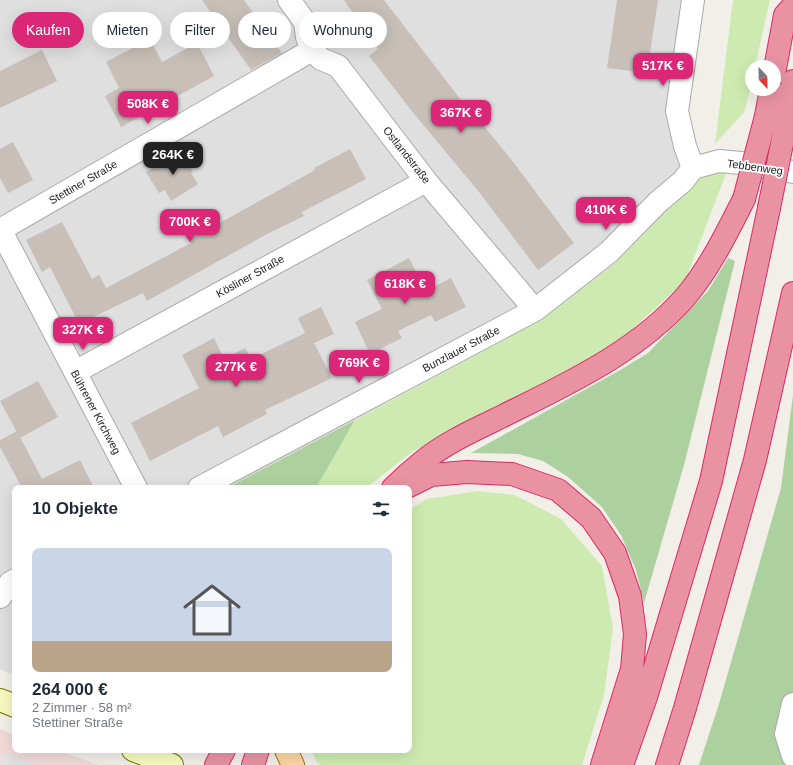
<!DOCTYPE html>
<html lang="de">
<meta charset="utf-8">
<style>
:root{--surface:#fff;--page:#f6f6f7;--text:#1f2937;--muted:#747a83;--line:#e0e1e3;--accent:#db2777}
body{margin:0;font-family:Helvetica,sans-serif;background:var(--page);color:var(--text);height:100vh;display:flex;flex-direction:column;font-size:15px;white-space:nowrap}
*{box-sizing:border-box;margin:0}
p{font-size:13px;color:var(--muted)}
.icon{flex:none;width:22px;height:22px;fill:none;stroke:currentColor;stroke-width:2;stroke-linecap:round;stroke-linejoin:round}
.map{position:relative;flex:1;overflow:hidden}
.details{position:absolute;left:12px;top:485px;width:400px;height:268px;display:flex;flex-direction:column;background:var(--surface);border-radius:8px;box-shadow:0 4px 16px #0002}
.details>*{flex:none}
.banner{position:absolute;left:12px;top:12px;width:400px;height:36px;display:flex;gap:8px}
.needle{width:26px;rotate:158deg}
.buttons{position:absolute;left:745px;top:60px;display:grid;gap:8px}
.buttons a{display:grid;place-items:center;width:36px;height:36px;border-radius:50%;background:var(--surface);box-shadow:0 4px 16px #0002;font-size:20px}
.price{position:absolute;translate:-50% -34px;padding:0 9px;border-radius:8px;background:var(--accent);color:#fff;font-size:13px;line-height:26px;filter:drop-shadow(0 1px 2px #0008)}
.price::after{content:'';position:absolute;left:50%;top:24px;width:12px;height:9px;margin-left:-6px;background:inherit;clip-path:polygon(0 0,100% 0,50% 100%)}
.price.selected{background:#222;color:#fff}
ul{padding:0;list-style:none}
li{display:grid;align-content:center;gap:8px;height:212px;padding:0 20px}
li+li{border-top:1px solid var(--line)}
li span{display:grid;place-items:center;height:124px;border-radius:8px;color:#555}
li>.icon{margin-inline-start:auto}
span .icon{width:72px;height:72px;fill:#fffc;stroke-width:1}
li b{font-size:17px}
h2{display:flex;justify-content:space-between;align-items:center;height:48px;padding:0 20px;font-size:17px}
.pill{padding:0 14px;border-radius:18px;background:var(--surface);box-shadow:0 4px 16px #0002;font-size:14px;line-height:36px}
.pill.selected{background:var(--accent);color:#fff}
.map>svg:first-child{display:block}
.residential{fill:#e0dfdf}
.commercial{fill:#f2dad9}
.grass{fill:#cdebb0}
.forest{fill:#add19e}
.parking{fill:#e2e2e2}
.building{fill:#c7bfb8}
.lines{fill:none;stroke-linecap:round;stroke-linejoin:round}
.street-casing{stroke:#a9a9a9;stroke-width:24}
.secondary-casing{stroke:#707d05;stroke-width:24}
.primary-casing{stroke:#a06b00;stroke-width:24}
.highway-casing{stroke:#dc2a67;stroke-width:24}
.street{stroke:#fff;stroke-width:22}
.secondary{stroke:#f7fabf;stroke-width:22}
.primary{stroke:#fcd6a4;stroke-width:22}
.highway{stroke:#e892a2;stroke-width:22}
.highway-bridge-casing{stroke:#dc2a67;stroke-width:24;stroke-linecap:butt}
.highway-bridge{stroke:#e892a2;stroke-width:22}
.labels{text-anchor:middle;stroke-width:3.5;stroke-linejoin:round;paint-order:stroke}
.street-label{font-size:11px;fill:#222;stroke:#fff}
</style>
<div class="map">
<svg width="793" height="765" viewBox="0 0 793 765">
<rect width="100%" height="100%" fill="#f2efe9"/>
<!-- residential -->
<path class="residential" d="M0 0H704L686 116 697 178 614 264 542 320 227 488H15V676L0 669Z"/>
<!-- commercial -->
<path class="commercial" d="M0 729 15 735V750H57L99 765H0Z"/>
<!-- grass -->
<path class="grass" d="M733 0H770L755 67H752V80L745 111 715 144Z
M721 170 727 171 685 281 616 344 412 452 366 488H316L355 420 542 320 614 264 697 178Z
M477 491 515 495 561 519 602 566 613 628 604 695 582 765H321L316 762 312 750H409V510L427 499Z"/>
<!-- forest -->
<path class="forest" d="M728 258 735 261 684 465 644 603 636 570 621 535 602 507 568 477 543 461 518 454 471 453 622 369 648 353 708 291Z
M793 395V765H699L719 704 781 488Z
M355 420 316 488H227Z"/>
<!-- parking -->
<path class="parking" d="M3 752 39 765H0Z"/>
<!-- building -->
<path class="building" d="M202 0H244L282 53 251 70Z
M344 0H384L468 109 469 108 514 163 574 243 538 270 479 192 415 115 369 56 378 49Z
M617 0H658L647 73 607 68Z
M150 39 162 62 197 43 214 76 121 127 105 96 119 88 106 62Z
M42 50 57 81 0 108V71Z
M13 142 33 180 8 193 0 178V149Z
M350 149 366 179 302 212 304 216 267 234 147 301 143 293 79 324 50 267 42 272 26 240 62 222 92 279 99 275 106 288 191 243 189 240 315 170 314 168Z
M180 151 193 172 191 173 198 184 171 201 165 190 159 193 146 172Z
M409 258 426 291 451 278 466 307 435 322 431 315 398 331 402 338 370 354 355 322 382 309 367 280Z
M321 307 334 334 314 343 332 378 265 410 267 414 223 437 218 426 150 461 131 423 199 388 182 355 214 338 224 359 245 348 251 359 305 333 298 318Z
M38 381 58 417 20 438 0 401Z
M17 431 42 479 80 460 94 488H22L0 447V440Z"/>
<g class="lines">
<defs>
<path id="street" d="M289 0 305 22 307 37 312 50 321 59 338 66 426 181 535 310
M693 168 685 146 677 111 693 0
M693 168 719 161 741 163 793 172
M0 229 136 488
M0 230 312 50
M75 372 426 181
M199 488 535 310 609 252 658 202 683 181 693 168
M0 597 10 583 15 580
M793 704 786 734 793 756"/>
<path id="secondary" d="M0 700 15 706
M133 750 172 765"/>
<path id="primary" d="M286 750 293 765"/>
<path id="highway" d="M774 74 785 15 793 6
M766 116 771 89
M787 119 793 81
M393 488C402 479 412 470 422 462 445 443 474 430 501 417 567 384 638 352 687 295 711 266 727 232 744 199
M405 488 431 475 467 472 512 474 558 490 591 518 615 553 630 596 635 634 632 669 602 765
M216 765 224 750
M253 765 258 750
M622 765 646 697 711 481 769 208
M667 765 685 708 755 460 793 293"/>
</defs>
<!-- street casing -->
<use href="#street" class="street-casing"/>
<!-- secondary casing -->
<use href="#secondary" class="secondary-casing"/>
<!-- primary casing -->
<use href="#primary" class="primary-casing"/>
<!-- highway casing -->
<use href="#highway" class="highway-casing"/>
<!-- street -->
<use href="#street" class="street"/>
<!-- secondary -->
<use href="#secondary" class="secondary"/>
<!-- primary -->
<use href="#primary" class="primary"/>
<!-- highway -->
<use href="#highway" class="highway"/>
<defs>
<path id="highway-bridge" d="M744 199 766 116
M769 208 787 119"/>
</defs>
<!-- highway-bridge casing -->
<use href="#highway-bridge" class="highway-bridge-casing"/>
<!-- highway-bridge -->
<use href="#highway-bridge" class="highway-bridge"/>
</g>
<g class="labels">
<!-- street labels -->
<g class="street-label">
<text transform="translate(407 155) rotate(52)" y="4">Ostlandstraße</text>
<text transform="translate(755 167) rotate(8)" y="4">Tebbenweg</text>
<text transform="translate(83 182) rotate(-30)" y="4">Stettiner Straße</text>
<text transform="translate(250 276) rotate(-29)" y="4">Kösliner Straße</text>
<text transform="translate(461 349) rotate(-28)" y="4">Bunzlauer Straße</text>
<text transform="translate(96 412) rotate(62)" y="4">Bührener Kirchweg</text>
</g>
</g>
</svg>
<div class="buttons">
<a><svg class="needle" viewBox="-14 -14 28 28"><path d="M0-13l5 13h-10z" fill="#e53935"/><path d="M0 13l5-13h-10z" fill="#747a83"/></svg></a>
</div>
<b class="price" style="left:663px;top:87px">517K €</b>
<b class="price" style="left:148px;top:125px">508K €</b>
<b class="price" style="left:461px;top:134px">367K €</b>
<b class="price selected" style="left:173px;top:176px">264K €</b>
<b class="price" style="left:606px;top:231px">410K €</b>
<b class="price" style="left:190px;top:243px">700K €</b>
<b class="price" style="left:405px;top:305px">618K €</b>
<b class="price" style="left:83px;top:351px">327K €</b>
<b class="price" style="left:359px;top:384px">769K €</b>
<b class="price" style="left:236px;top:388px">277K €</b>
<div class="banner">
<a class="pill selected">Kaufen</a>
<a class="pill">Mieten</a>
<a class="pill">Filter</a>
<a class="pill">Neu</a>
<a class="pill">Wohnung</a>
</div>
<section class="details">
<h2>10 Objekte<svg class="icon" aria-label="filters" viewBox="0 0 24 24"><path d="M4 7h16M4 17h16"/><circle cx="9" cy="7" r="2"/><circle cx="15" cy="17" r="2"/></svg></h2>
<ul>
<li><span style="background:linear-gradient(#c9d6e8 75%,#b9a48a 0)"><svg class="icon" aria-label="home" viewBox="0 0 24 24"><path d="M3 11l9-7 9 7M6 9v11h12V9"/></svg></span><div><b>264 000 €</b><p>2 Zimmer · 58 m²</p><p>Stettiner Straße</p></div></li>
</ul>
</section>
</div>
